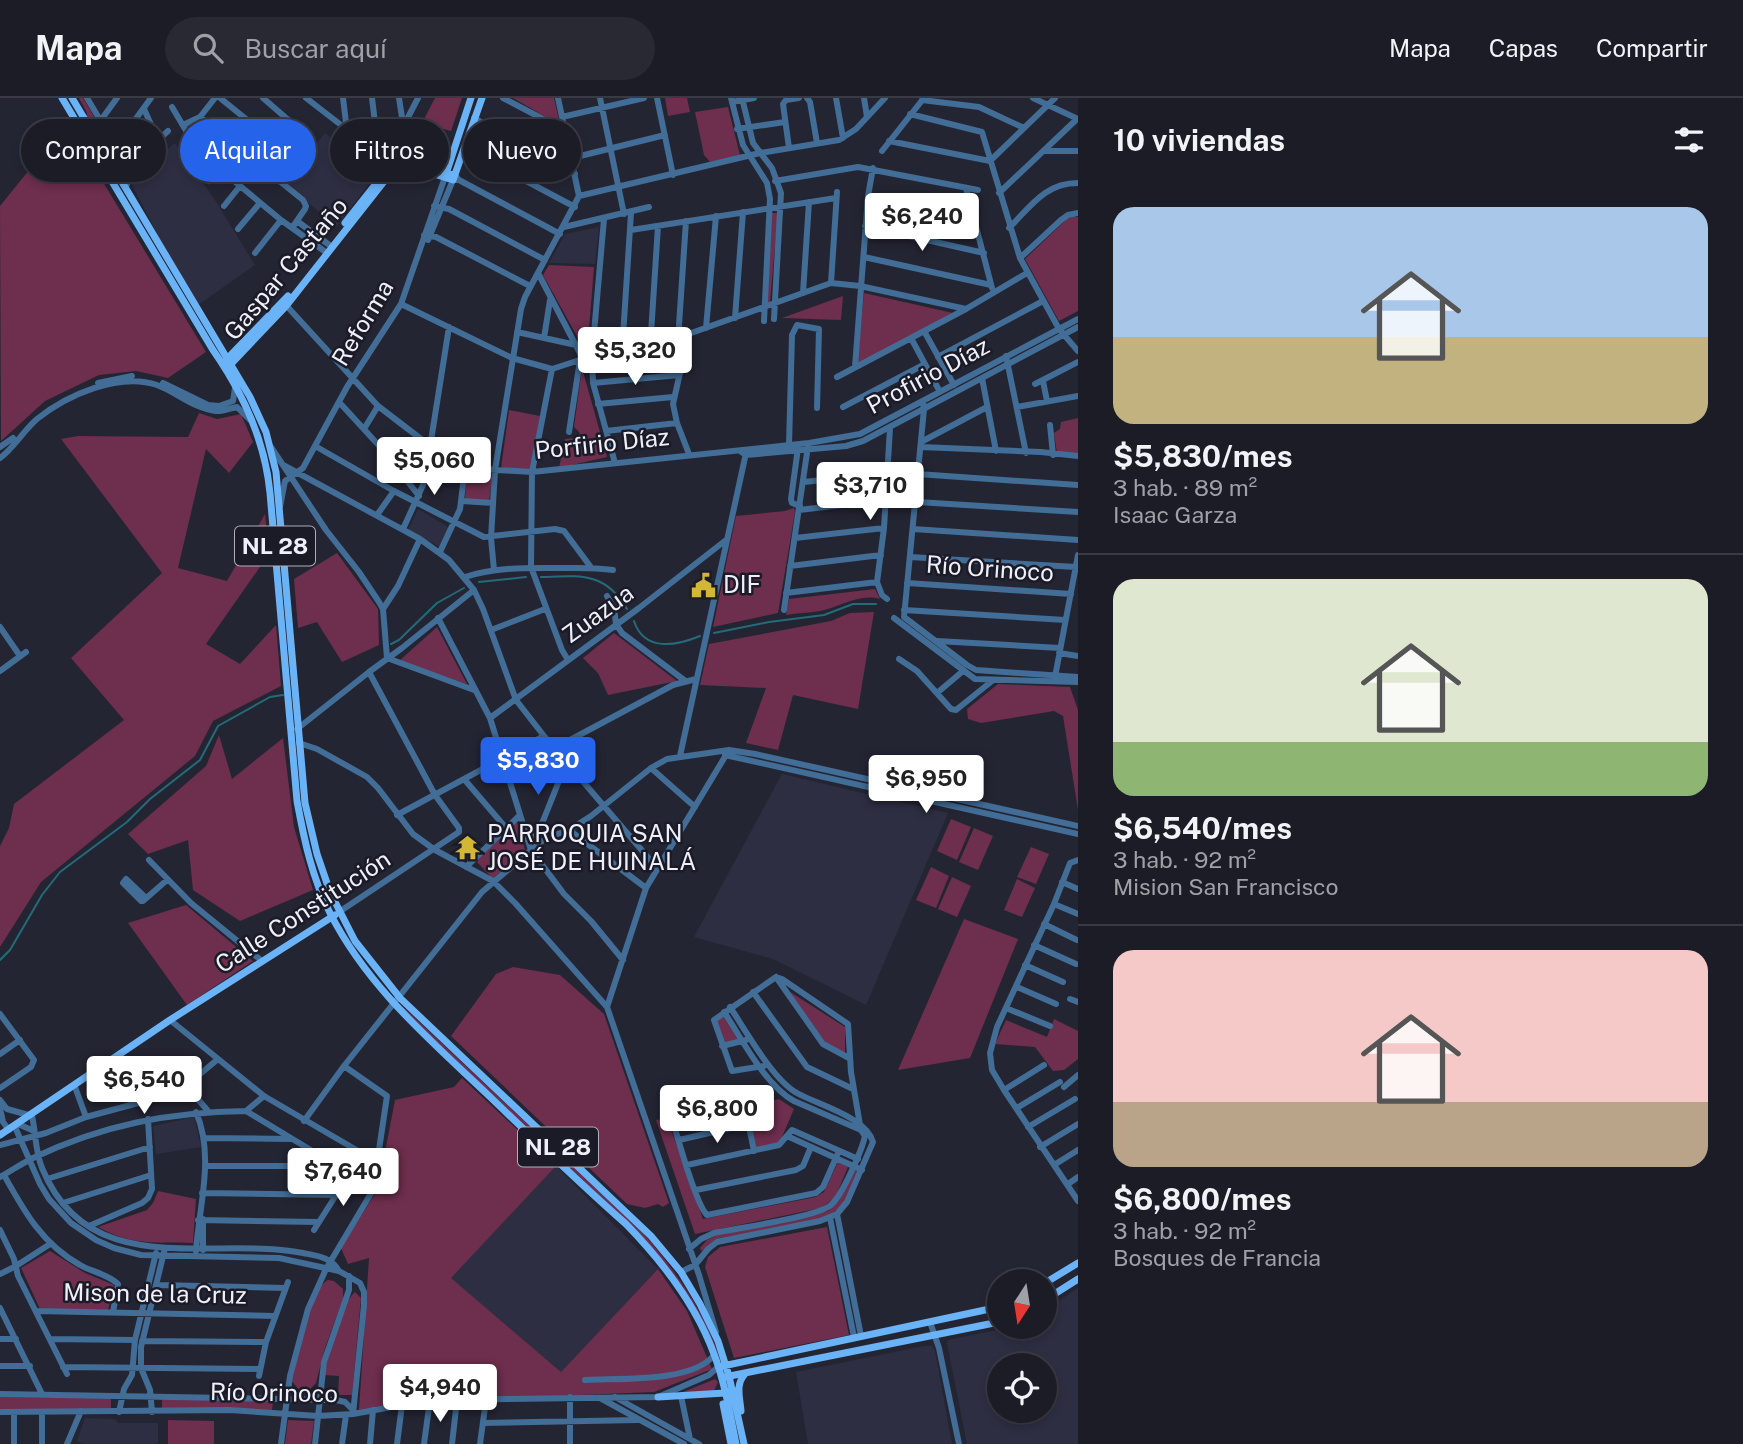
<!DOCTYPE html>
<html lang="es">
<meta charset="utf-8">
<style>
:root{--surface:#1b1c26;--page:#282932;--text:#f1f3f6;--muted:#a0a1a7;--line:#393a43;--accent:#2563eb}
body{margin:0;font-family:"Public Sans",sans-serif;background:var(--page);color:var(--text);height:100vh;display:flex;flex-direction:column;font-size:26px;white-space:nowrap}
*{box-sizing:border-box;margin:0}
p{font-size:23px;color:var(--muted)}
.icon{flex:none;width:38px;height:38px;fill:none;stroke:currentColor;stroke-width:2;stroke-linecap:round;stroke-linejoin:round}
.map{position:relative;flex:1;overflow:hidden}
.sheet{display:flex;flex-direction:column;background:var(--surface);width:665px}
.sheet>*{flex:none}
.banner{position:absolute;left:21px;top:21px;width:665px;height:63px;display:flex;gap:14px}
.needle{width:46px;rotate:192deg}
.buttons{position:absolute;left:987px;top:1171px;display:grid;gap:14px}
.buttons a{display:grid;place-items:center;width:70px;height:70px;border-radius:50%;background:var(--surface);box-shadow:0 4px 10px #0003,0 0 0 2px var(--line);font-size:35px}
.price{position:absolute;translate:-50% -60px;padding:0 16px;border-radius:7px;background:#fff;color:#222;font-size:23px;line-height:46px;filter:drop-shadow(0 2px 4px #0008)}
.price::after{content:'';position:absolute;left:50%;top:42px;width:21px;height:16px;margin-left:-10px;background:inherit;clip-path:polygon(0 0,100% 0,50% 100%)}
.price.selected{background:var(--accent);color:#fff}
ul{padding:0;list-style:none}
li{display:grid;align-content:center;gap:14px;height:371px;padding:0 35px}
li+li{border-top:2px solid var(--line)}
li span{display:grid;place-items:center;height:217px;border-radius:21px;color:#555}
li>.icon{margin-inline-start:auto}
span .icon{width:126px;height:126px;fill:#fffc;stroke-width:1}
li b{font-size:30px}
h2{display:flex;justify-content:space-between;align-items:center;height:84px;padding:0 35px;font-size:30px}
.chip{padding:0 24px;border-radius:32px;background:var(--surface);box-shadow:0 4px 10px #0003,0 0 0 2px var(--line);font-size:24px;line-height:63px}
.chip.selected{background:var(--accent);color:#fff}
header{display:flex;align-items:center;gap:42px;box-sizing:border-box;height:98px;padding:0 35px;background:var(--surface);border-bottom:2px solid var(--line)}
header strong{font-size:33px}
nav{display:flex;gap:38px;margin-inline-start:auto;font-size:24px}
.search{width:490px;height:63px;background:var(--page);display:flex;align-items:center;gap:18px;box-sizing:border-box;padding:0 24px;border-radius:38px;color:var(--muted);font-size:26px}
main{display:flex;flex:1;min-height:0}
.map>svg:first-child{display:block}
.built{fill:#2d2e42;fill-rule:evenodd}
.green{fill:#6e2e4d}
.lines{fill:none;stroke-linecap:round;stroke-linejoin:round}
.stream{stroke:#246b7a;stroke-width:2}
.minor{stroke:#426d96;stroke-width:6}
.major{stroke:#6bb3f7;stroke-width:7}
.labels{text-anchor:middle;stroke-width:5;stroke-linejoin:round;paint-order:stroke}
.shield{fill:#1b1b28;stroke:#afafba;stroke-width:2}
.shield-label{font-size:23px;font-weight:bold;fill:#eeeff8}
.street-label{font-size:24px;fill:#eeeff8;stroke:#1b1b28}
.poi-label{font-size:24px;fill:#eeeff8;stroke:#1b1b28;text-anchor:start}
</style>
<header>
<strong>Mapa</strong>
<div class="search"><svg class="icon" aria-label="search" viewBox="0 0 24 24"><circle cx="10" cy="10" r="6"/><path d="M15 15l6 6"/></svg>Buscar aquí</div>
<nav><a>Mapa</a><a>Capas</a><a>Compartir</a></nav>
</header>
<main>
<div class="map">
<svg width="1078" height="1346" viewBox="0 0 1078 1346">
<rect width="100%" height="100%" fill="#242533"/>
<!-- built -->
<path class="built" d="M325 35 376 77 336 129 285 84Z
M175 45 213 99 255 167 195 209 130 83Z
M599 129 595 166 549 165 565 136Z
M418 411 450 430 440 449 408 432Z
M782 676 948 715 866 907 773 861 694 839Z
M194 1019 201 1049 156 1056 153 1028Z
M556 1068 658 1171 561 1274 450 1180Z
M1078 1190V1346H967L947 1245 948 1242 1011 1229 1045 1228V1212ZM999 1267H1045V1312H999Z
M924 1248H932L935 1253 952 1346H808L796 1274Z
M85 1320 115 1321 118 1325H158V1344L155 1346H84L77 1343Z"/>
<!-- green -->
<path class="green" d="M79 0H83L127 75 124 83 86 20 87 15Z
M435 0H462L451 33 422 25Z
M513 0H554L560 27Z
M665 0H687L690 14 668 18Z
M728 9 740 57 710 64 704 57 695 14Z
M51 45 71 70 86 56 206 254 168 280 136 273 99 277 45 303 1 343 0 108Z
M772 115H778L770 204H765Z
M1072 119H1078V213L1059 223 1025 161 1067 121Z
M549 167 594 169 587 256 543 177Z
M864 195 953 215 857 267Z
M843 198 841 222 782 220Z
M582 270 607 359 559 370 565 341 576 340 580 335 574 329Z
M509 312 540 318 530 372 501 370Z
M199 315 217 321 241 316 253 344 229 375 206 351 178 470 227 483 265 416 269 456 206 546 240 566 276 527 281 588 213 623 195 658 41 784 0 849V748L9 730 14 706 124 622 71 560 162 475 61 341 78 338 188 339Z
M1078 320V355H1057L1054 335 1060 331 1061 324Z
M467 377 492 379 489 404 465 401Z
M794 410 795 414 778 515 713 529 736 418 785 413Z
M337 455 378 511 379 547 342 564 317 524 298 530 294 481Z
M875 491 880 501C858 495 841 509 820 513 809 515 798 515 786 517L789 501Z
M874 514 858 611 793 597 778 652 746 645 766 590 700 587 709 546 831 523 850 515Z
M437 529 467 586 399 563Z
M614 535 677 583 608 597 598 575 583 560Z
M998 586 1070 589 1078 612V712L1063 618 1054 613 981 625 968 621 967 611Z
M219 637 232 681 283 640 294 729 313 792 240 823 193 792 188 742 148 756 128 736 206 668Z
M951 721 971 729 957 762 937 753Z
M517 723 525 752 493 781 475 762Z
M974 730 993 738 978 772 959 764Z
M1031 749 1049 756 1036 786 1017 779Z
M931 769 949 778 936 810 916 802Z
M952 779 971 788 957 819 938 811Z
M1017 781 1035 790 1022 819 1004 812Z
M186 807 253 863 187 907 128 825Z
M964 821 1018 841 970 960 898 972Z
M513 869 560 877 604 916 669 1105 663 1109 658 1106 645 1110 627 1106 451 938 496 876Z
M787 892 845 929V955L826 945Z
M400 906 642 1134C676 1173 704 1213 721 1262L701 1219 641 1137 419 927Z
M723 918 738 942 725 945 716 921Z
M1054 921 1078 933V961L1064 972 1053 973 1035 949 995 946 1006 922 1047 939Z
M462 980 556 1068 451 1180 561 1274 658 1171 687 1213 712 1271 654 1294 484 1301 439 1297 359 1312 369 1160 348 1166 341 1150 378 1091 395 1002 454 989Z
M779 1001 794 1011 779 1046 755 1051 747 1006 752 1003 759 1007H765L766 1004Z
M667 1020 703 1121 816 1099 824 1094 838 1064 848 1069 835 1100 821 1110 695 1136 656 1022Z
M854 1072 859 1074 843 1106 829 1119 721 1141 701 1153 700 1150 707 1142 719 1136 828 1113 839 1103Z
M158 1093 196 1101 193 1145C155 1144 132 1148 98 1129L147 1112 153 1105Z
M827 1129 849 1237 734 1260 705 1169 708 1159 720 1149Z
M50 1153 85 1175 114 1187 108 1212 40 1211 21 1170Z
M328 1182 334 1183 343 1191V1201L325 1250 316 1285 310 1291 299 1292 291 1282C296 1261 309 1192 328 1182Z
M355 1194 361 1200 352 1297H338L339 1278 324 1277C329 1257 340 1206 355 1194Z
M715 1281 718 1284 714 1293 676 1297Z
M0 1299 111 1300V1311H0Z
M162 1301 273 1303 272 1313 162 1310Z
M168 1322 214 1323V1346H168Z
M288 1322 314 1323 311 1346H285Z"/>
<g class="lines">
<!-- stream -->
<path class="stream" d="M541 479C579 478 605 473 627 511
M479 484 526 479
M634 523C644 554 676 548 700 538
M714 535 769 524 824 517 853 506H876
M391 546 399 542 437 505 464 490
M0 862 10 852 42 797 60 774 127 724 150 701 200 662 218 628 270 599 283 597"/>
<!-- minor -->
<path class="minor" d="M87 0 128 69
M220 0 294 60
M263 0 308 39 306 46 278 83
M306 0 363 44 390 54 401 61
M343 0 347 33
M372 0 378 50
M399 0 403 26
M503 0 566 33
M600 0 624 116
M657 0 673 77
M731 0 743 47 767 85 770 101 764 223
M742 0 753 45 772 70 781 95 774 221
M807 0 810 4 817 45
M836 0 843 40
M864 0 867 19
M1033 0 1078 21
M922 2 979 9 1024 30
M732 4 754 0
M172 9 198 53 281 122 327 155
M144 11 158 42
M910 16 982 34 1020 160 1059 231 1078 253
M200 19 303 102 306 108 305 111 292 130
M562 19 644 0
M474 20 575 76
M101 22 117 0
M183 27 200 19 215 0
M737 31 785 24
M889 43 990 63 1055 0
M116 48 151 0
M464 50 575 109
M789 50 783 6 786 2 799 0
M882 53 924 0
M1045 53H1078
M390 54 418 0
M572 60 665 37
M455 77 459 82 560 136
M209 83 220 71
M775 83 858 69 978 92
M126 89 130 78 128 69 168 33
M966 90 992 190
M999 95 1077 21
M579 98 760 55 839 42 856 31 885 0
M868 98 975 122
M224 108 240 88
M434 108 449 111 545 162
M604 121 592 258 593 285 615 365
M297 123 332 149
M686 123 679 227 684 257 673 306 677 325 689 356
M865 128 984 155
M564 129 649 109
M1009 130C1031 108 1045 85 1078 85
M238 131 260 105
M631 132 836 100
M424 137 436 139 530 188
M428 142 453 82H457
M255 155 281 122
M864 159 991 187
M1020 160 1061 122 1068 117 1078 115
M538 175 583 261
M831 185 837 94
M803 195 809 104
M284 205 378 308 438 354 465 370 532 374 809 345 860 336 1078 221
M401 206 512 260 552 271 592 258 683 248
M735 220 743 114
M706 230 716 118
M924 233 954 287
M517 234 576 247
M680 239 831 185 860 188 966 211
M544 240 550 202
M911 240 940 294
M650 251 658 128
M622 254 631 115
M1006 258 1026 355
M938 259 1043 203
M855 269 868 98 873 70
M552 271 532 374 531 469 562 552 568 562
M837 279 966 211 1027 175
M982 280 996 353
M1043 283 1047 303
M98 285 132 278
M163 285 208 307 219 308 233 303 235 290
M593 285 679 277
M1035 286 1078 264
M339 304 383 352 419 398
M923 304 924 311 904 519 967 567 976 572 1078 579
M598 306 673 299
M843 309 925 266
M1017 309 1078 298
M1050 327 1053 357
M364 331 378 308
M606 333 677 325
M569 334 580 262
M921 344 987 309
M789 347 792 237 797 227 819 231 817 310
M315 348 394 393 484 439 555 431 564 433 590 468
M0 349 13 340
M271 349 326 432 359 474 379 504 383 511 387 560
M430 349 449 229
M921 349 1041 354 1078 358
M798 350 791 401 792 405 800 408
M740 353 746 357 846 348 863 343 1078 229
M0 360C13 351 24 332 37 321 67 297 119 274 157 287 176 294 195 311 216 313 223 314 230 310 237 309L250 322
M285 368 420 441 449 462 474 492 483 511 516 602 544 638 657 770
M917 376 1078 387
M804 384 887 375
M462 403 493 405
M280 409 285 383 303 370 347 289 401 206 445 79
M799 412 885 402 1078 414
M377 417 394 393
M403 431 438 354
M913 431 1078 442
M795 440 884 430
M440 454 460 411 465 370
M910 459 1076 469
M790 468 881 457
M494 472 491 440 495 372 521 211 525 199 579 98 558 0
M465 479C495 469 527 470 558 470 577 470 594 469 613 472
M907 485 1071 496
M786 495 877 484
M607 498 614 510 616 526 622 535 684 582
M887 501 882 497 877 484 884 430 890 330
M383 511 398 488 420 441
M784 512 808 348
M904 512 1065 522
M438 520 490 620 531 752 564 796 591 823 623 862
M894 520 975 581 1078 584
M0 529 20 558
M491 532 545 511
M937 543 1060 550
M1059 555 1078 558
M387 560 474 592
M899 561 917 573 951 611 956 612 992 583
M0 573 26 554
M1055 579 1078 457
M937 595 963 573
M490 620 639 510 726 442
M297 631 369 574 402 550 474 492
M299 645 317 651 367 679 378 690 413 736 435 752 493 783 515 805 607 909
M555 650 673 587 696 581
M725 657 1078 736
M680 658 746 355
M651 670 695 709
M464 681 506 730
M397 717 544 638
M569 732 646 790
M529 745 543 723 567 663
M149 762 191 805 262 863
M1078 762 1070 765 1054 806 997 929 990 955 992 972 1004 992 1078 1103
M466 769 520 717
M1062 784 1078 791
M146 800 126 781 123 785 141 803H143L167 782
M1054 806 1078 816
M339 814 459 734V730L435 697 369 574
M1044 826 1077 842
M1034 847 1076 866
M1025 867 1063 884
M776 879 782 881 848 926 851 974 860 1027
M776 879 823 946 849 960
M1017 889 1056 906
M753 894 807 969 853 991
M1070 901 1078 904
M1006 910 1050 928
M0 916 34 962 31 969 0 990
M170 922 264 998 377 1064
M722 948 746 942
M0 956 20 942
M764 968 732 973 714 922 776 879
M75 989 86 1019
M1064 989 1078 977
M190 992 208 1013
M1004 992 1044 967
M743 999 754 1053
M0 1002 7 1011 32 1018C36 1035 35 1053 42 1070 89 1185 211 1137 303 1155 318 1158 331 1159 339 1173
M668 1006C674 1027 695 1106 707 1117L816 1095 823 1089 839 1053
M0 1010 3 1024 9 1032
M1017 1010 1060 984
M246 1013 357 1080
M246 1013 264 998
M663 1015 761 996
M304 1023 344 968 482 794 531 752 546 740 569 732 591 718 651 670 667 661 729 652 755 656 1078 728
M18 1026 34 1033
M15 1029 40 1086 49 1101 71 1125 96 1142 114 1150 141 1157 279 1160 339 1173 360 1185 364 1194V1207L353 1316
M1028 1029 1075 1001
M787 1038 862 1072
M204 1040 292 1041
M679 1042 748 1026
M0 1047 46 1035 86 1019 168 997 187 987 218 961
M1040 1049 1078 1026
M687 1067 779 1047 792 1032 858 1061
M1054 1067 1078 1052
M205 1068H340
M4 1077C24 1113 42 1146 80 1167 92 1174 108 1176 118 1186L113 1214
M0 1079C11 1073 21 1066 33 1060 102 1027 169 1014 246 1013
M47 1081 150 1049
M1068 1086 1078 1079
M696 1092 796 1072 803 1068 811 1049
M202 1095 335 1097
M63 1105 151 1077
M837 1116 861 1238
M830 1120 854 1239
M198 1122 318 1124
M89 1128 142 1105 148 1100 152 1091 148 1021
M0 1132 14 1161 18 1178 67 1276
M314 1132 350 1075
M689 1151 701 1141 714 1135C738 1130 817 1119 831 1107 842 1098 862 1052 865 1038L861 1032 794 1003C765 987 742 941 724 914
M203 1152V1121
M196 1153C199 1108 215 1058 196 1014
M681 1174 695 1167 708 1151 717 1144 820 1123 837 1116 847 1104 873 1044C866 1019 818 1007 797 995 773 982 746 933 730 909
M0 1176 16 1168 50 1146
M157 1187 285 1190
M0 1210 42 1296
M36 1213 275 1218
M930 1224 939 1250 959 1346
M716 1234 699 1177 607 909 646 790 729 652
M0 1241H16
M50 1241 135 1242
M142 1243 266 1244
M0 1268H30
M63 1269 259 1271
M259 1278 266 1244 288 1184
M585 1282C619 1280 692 1285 714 1257
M0 1296 336 1302 345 1304 352 1311
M681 1298 690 1341
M570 1299V1346
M615 1299 699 1346
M600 1300 684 1346
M0 1314 230 1312 318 1318 353 1316 430 1302 658 1299 709 1277 718 1269
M14 1314V1346
M119 1314 124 1291 132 1277 135 1242 156 1155
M152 1314 150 1292 141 1270V1249L165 1150
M483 1325 638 1322
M42 1346V1314
M67 1346 81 1313
M281 1346 290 1278 308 1211 326 1171 373 1092 387 998 344 968
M315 1346 324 1264 349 1192V1178
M342 1346 346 1317
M370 1346 373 1312
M397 1346 402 1307
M424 1346 430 1302
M452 1346 457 1302
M480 1346 486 1302"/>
<!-- major -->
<path class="major" d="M62 0 213 252C243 295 265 342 270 395L297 703C304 741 312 780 330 815 367 888 428 940 486 995 532 1039 578 1084 626 1126 662 1163 696 1207 714 1256 725 1285 730 1316 736 1346
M72 0 250 299 266 334 276 374 305 705 317 756 330 794 355 843 400 900 651 1138 681 1174 700 1206 718 1243 729 1278 744 1346
M446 76 471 0
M345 125 394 63 401 61 455 77
M226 262 288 198
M229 268 286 208 393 72 402 68H409L453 82 482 0
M0 1037 170 922 335 817
M1045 1185 1078 1165
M1045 1202 1078 1181
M723 1268 999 1209
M725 1279 999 1224
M658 1299 725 1295 739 1292
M723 1306 731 1346
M741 1313C740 1299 735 1287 745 1276"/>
</g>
<!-- icons -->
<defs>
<symbol id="civic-bare" viewBox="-9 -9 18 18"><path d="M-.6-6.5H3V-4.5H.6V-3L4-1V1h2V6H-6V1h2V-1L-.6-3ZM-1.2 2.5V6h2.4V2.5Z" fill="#d2b635" stroke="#1b1b28" stroke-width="2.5" paint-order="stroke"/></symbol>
<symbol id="temple-bare" viewBox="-9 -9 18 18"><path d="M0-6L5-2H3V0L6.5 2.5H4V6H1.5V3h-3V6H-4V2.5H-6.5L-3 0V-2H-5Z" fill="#d2b635" stroke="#1b1b28" stroke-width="2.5" paint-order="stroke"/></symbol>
</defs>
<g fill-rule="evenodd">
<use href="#civic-bare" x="686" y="470" width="35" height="35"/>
<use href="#temple-bare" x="450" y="732" width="35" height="35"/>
</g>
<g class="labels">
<!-- shield labels -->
<g class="shield">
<rect x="235" y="428.5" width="80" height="39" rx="5"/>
<rect x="518" y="1029.5" width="80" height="39" rx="5"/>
</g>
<g class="shield-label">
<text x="275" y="456">NL 28</text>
<text x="558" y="1057">NL 28</text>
</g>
<!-- street labels -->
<g class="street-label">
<text transform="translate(286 171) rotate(-50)" y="8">Gaspar Castaño</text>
<text transform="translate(363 225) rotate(-59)" y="8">Reforma</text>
<text transform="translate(928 278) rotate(-28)" y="8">Profirio Díaz</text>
<text transform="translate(602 346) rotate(-6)" y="8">Porfirio Díaz</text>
<text transform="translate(990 471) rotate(4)" y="8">Río Orinoco</text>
<text transform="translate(598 516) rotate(-36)" y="8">Zuazua</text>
<text transform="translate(303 814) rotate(-33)" y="8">Calle Constitución</text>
<text transform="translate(155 1196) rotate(1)" y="8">Mison de la Cruz</text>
<text transform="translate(274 1295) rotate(1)" y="8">Río Orinoco</text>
</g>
<!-- poi labels -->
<g class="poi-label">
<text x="723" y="495">DIF</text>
<text x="487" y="744">PARROQUIA SAN<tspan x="487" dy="28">JOSÉ DE HUINALÁ</tspan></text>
</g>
</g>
</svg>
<div class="buttons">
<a><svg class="needle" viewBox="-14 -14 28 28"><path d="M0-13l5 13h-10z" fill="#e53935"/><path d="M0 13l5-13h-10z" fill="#a0a1a7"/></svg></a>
<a><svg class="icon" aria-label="locate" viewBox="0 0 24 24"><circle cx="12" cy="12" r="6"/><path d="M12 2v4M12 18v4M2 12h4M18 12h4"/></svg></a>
</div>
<b class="price" style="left:922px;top:155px">$6,240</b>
<b class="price" style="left:635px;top:289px">$5,320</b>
<b class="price" style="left:434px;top:399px">$5,060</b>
<b class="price" style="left:870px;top:424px">$3,710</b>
<b class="price selected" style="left:538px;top:699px">$5,830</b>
<b class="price" style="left:926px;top:717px">$6,950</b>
<b class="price" style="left:144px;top:1018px">$6,540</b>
<b class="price" style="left:717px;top:1047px">$6,800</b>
<b class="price" style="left:343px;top:1110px">$7,640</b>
<b class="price" style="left:440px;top:1326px">$4,940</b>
<div class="banner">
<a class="chip">Comprar</a>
<a class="chip selected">Alquilar</a>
<a class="chip">Filtros</a>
<a class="chip">Nuevo</a>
</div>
</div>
<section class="sheet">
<h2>10 viviendas<svg class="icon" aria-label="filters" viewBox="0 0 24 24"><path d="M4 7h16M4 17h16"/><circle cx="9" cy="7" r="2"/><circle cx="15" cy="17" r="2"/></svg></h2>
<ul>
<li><span style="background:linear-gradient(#a9c7e8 60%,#c2b280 0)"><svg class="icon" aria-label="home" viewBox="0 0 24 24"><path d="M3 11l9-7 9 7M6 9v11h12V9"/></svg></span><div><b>$5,830/mes</b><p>3 hab. · 89 m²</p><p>Isaac Garza</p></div></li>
<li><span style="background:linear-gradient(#dfe7d0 75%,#8fb573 0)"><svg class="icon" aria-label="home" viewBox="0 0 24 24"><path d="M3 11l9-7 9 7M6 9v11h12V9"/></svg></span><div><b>$6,540/mes</b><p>3 hab. · 92 m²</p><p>Mision San Francisco</p></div></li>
<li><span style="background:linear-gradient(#f6c9c9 70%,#b9a48a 0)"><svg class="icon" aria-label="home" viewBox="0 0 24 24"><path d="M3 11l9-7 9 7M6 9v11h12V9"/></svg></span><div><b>$6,800/mes</b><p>3 hab. · 92 m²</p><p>Bosques de Francia</p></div></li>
</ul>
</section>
</main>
